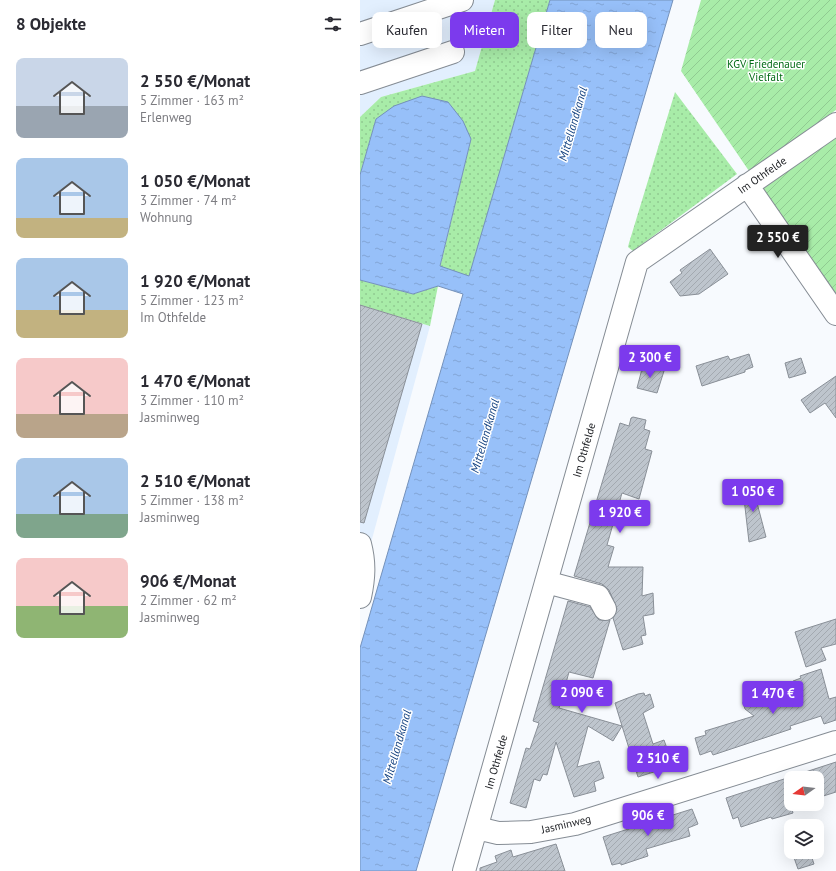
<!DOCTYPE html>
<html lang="de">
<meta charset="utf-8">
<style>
:root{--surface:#fff;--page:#f2f2f3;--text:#2b2b33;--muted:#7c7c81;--accent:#7c3aed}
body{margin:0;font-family:"PT Sans",sans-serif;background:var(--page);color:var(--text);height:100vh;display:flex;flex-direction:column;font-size:15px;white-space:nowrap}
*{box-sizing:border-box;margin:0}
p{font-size:13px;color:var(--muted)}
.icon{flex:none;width:22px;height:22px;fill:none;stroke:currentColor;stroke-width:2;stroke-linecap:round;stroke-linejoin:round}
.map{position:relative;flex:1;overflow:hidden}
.drawer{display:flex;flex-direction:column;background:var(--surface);width:360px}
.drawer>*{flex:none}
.banner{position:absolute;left:12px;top:12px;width:380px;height:36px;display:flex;gap:8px}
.needle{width:26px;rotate:256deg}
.tools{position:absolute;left:424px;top:771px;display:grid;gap:8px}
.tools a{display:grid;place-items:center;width:40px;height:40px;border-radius:8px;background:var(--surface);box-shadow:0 4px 16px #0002;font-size:20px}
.price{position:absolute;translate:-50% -34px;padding:0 9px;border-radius:4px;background:var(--accent);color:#fff;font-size:13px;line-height:26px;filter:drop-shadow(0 1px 2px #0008)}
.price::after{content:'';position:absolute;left:50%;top:24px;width:12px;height:9px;margin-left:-6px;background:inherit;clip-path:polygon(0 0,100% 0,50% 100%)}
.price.active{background:#222;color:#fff}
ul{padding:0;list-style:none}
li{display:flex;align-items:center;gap:12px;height:100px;padding:0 16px}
li span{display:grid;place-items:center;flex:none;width:112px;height:80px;border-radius:8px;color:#555}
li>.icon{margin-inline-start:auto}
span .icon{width:48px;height:48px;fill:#fffc;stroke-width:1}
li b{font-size:17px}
h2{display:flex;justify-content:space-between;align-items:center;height:48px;padding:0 16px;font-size:17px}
.tag{padding:0 14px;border-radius:8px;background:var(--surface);box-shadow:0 4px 16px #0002;font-size:14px;line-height:36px}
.tag.active{background:var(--accent);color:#fff}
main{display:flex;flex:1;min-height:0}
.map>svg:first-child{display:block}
.built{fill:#e2effe}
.grass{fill:url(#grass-dots)}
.garden{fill:url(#garden-furrows)}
.water{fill:url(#water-ripples);stroke:#7491ba}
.building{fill:url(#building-hatch);stroke:#898f97}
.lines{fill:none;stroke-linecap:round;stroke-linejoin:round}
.minor-casing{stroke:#858c94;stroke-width:24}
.minor{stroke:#fff;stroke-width:22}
.labels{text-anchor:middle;stroke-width:3;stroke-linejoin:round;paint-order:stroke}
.park-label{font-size:11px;fill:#006a14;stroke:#fff}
.street-label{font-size:11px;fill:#212327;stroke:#fff}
.water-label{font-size:12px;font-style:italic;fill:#124180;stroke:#fff}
</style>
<main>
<section class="drawer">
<h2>8 Objekte<svg class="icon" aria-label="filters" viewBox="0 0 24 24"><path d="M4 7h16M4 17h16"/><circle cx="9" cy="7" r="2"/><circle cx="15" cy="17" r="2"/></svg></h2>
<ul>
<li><span style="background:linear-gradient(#c9d6e8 60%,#9aa5b1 0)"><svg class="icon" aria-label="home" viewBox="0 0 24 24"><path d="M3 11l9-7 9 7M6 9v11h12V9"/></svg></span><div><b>2 550 €/Monat</b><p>5 Zimmer · 163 m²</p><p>Erlenweg</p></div></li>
<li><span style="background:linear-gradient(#a9c7e8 75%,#c2b280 0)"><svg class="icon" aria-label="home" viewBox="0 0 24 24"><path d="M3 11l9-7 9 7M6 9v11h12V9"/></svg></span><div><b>1 050 €/Monat</b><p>3 Zimmer · 74 m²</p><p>Wohnung</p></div></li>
<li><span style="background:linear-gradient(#a9c7e8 65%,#c2b280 0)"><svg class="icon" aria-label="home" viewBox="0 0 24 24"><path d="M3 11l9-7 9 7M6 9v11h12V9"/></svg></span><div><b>1 920 €/Monat</b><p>5 Zimmer · 123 m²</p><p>Im Othfelde</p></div></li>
<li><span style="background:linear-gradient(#f6c9c9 70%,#b9a48a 0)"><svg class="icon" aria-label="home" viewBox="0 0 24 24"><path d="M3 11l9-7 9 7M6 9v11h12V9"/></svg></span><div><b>1 470 €/Monat</b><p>3 Zimmer · 110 m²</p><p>Jasminweg</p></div></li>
<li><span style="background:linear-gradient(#a9c7e8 70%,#7fa58c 0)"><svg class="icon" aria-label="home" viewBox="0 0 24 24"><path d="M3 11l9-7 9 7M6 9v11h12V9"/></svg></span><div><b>2 510 €/Monat</b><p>5 Zimmer · 138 m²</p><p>Jasminweg</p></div></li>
<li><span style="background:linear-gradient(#f6c9c9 60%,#8fb573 0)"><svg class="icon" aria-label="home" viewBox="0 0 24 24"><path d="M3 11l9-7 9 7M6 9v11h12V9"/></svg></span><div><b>906 €/Monat</b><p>2 Zimmer · 62 m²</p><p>Jasminweg</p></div></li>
</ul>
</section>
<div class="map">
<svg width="476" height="871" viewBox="0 0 476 871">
<defs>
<pattern id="grass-dots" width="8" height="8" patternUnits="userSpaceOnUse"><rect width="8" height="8" fill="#a8eca8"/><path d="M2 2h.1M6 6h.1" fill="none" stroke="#90ca91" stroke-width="1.8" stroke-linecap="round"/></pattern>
<pattern id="garden-furrows" width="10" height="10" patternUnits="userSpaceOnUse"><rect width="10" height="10" fill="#a8eca8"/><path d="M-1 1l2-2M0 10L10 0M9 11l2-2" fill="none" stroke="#90ca91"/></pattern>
<pattern id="water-ripples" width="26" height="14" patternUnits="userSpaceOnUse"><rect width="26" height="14" fill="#97c0f9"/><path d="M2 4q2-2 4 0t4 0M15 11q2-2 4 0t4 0" fill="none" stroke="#82a5d5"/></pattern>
<pattern id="building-hatch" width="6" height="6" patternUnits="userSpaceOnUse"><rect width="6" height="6" fill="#bec5cd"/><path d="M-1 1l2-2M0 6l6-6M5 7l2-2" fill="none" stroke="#a3a9b0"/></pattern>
</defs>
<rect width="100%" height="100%" fill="#f7fafe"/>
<!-- built -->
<path class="built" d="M0 0H135L115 71 21 97 0 117Z
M0 305 70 326 0 583Z"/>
<!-- grass -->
<path class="grass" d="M135 0H190L109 277 80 267 111 139 16 119 0 175V117L21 97 115 71Z
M315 92 377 174 273 251 268 247 269 243Z
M0 280 53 294 78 286 70 326 0 305Z"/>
<!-- garden -->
<path class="garden" d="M341 0H476V110L389 171 321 71Z
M476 135V296L401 187Z"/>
<!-- water -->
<path class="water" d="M190 0H313L56 871H0V648L103 294 78 286 53 294 0 280V175L16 119 34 106 62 96 88 102 103 121 111 139 80 266 109 276Z"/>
<!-- building -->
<path class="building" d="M350 249 368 274 339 294 320 296 310 282 322 273 320 270Z
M0 305 62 324 4 523 0 522Z
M389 354 393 367 385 370V372L342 386 336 366 368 356 370 360Z
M441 358 446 373 429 378 425 363Z
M283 365 304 371 297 393 277 388Z
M476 376V418L465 403 450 413 441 400Z
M273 417 286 420 284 429 290 431 285 449 292 451 279 499 262 493 247 545 254 547 248 567H283L282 596 293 593 294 614 283 616 286 635 281 636 283 644 263 650 253 618 257 609 249 590 242 584 214 576 260 423 269 426 271 418Z
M391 480 406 537 389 542 382 481Z
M208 601 230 607 239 620H250L233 678 209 672 199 708 262 726 255 703 278 694 284 693 285 696 290 694 294 707 283 713 293 744 304 740 310 757 298 761 300 770 278 777 262 726 253 741 228 726 217 767 239 761 244 778 234 782 236 791 214 797 196 742 187 775 183 774 180 781 174 779 166 808 150 803 166 748 170 749 179 723 173 721Z
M476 619V644L461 648 466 660 446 667 435 632Z
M461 669 469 699 476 697V720L464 724 461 716 430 726 431 729 353 755 351 751 340 755 335 738 346 735 345 731 394 716 385 709 383 703 386 693 394 690 402 699 436 688 433 681 441 678 440 676Z
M476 762V792L457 798V778H431V804H438L431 806 433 813 412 819 411 817 381 827 378 817 373 819 366 798Z
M332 809 338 824 328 828 330 836 286 849 288 856 261 865V863L252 865 243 837Z
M196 844 205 871H120V868L137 862 135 856 151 850 153 857Z
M432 852H450L454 864 438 869Z"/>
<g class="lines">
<defs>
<path id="minor" d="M0 34 102 0
M0 83 93 52
M387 185 476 314
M0 544C5 563 4 578 0 597
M186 582 238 596 245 609
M117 828 138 833 171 832 215 824 476 742
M104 871 277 262 476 124"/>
</defs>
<!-- minor casing -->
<use href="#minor" class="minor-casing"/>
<!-- minor -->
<use href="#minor" class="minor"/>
</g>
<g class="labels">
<!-- park labels -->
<g class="park-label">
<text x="406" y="68">KGV Friedenauer<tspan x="406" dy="13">Vielfalt</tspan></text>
</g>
<!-- street labels -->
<g class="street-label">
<text transform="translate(402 175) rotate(-35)" y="4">Im Othfelde</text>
<text transform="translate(224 450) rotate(-74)" y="4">Im Othfelde</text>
<text transform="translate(136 762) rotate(-74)" y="4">Im Othfelde</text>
<text transform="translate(206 824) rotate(-13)" y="4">Jasminweg</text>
</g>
<!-- water labels -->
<g class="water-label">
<text transform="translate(213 124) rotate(-74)" y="4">Mittellandkanal</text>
<text transform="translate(125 436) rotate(-74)" y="4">Mittellandkanal</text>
<text transform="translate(37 747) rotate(-74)" y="4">Mittellandkanal</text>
</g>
</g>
</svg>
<div class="tools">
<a><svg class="needle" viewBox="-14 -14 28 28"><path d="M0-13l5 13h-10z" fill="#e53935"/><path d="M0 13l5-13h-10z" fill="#7c7c81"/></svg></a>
<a><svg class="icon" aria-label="layers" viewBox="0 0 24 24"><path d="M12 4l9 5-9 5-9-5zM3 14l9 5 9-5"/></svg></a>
</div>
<b class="price active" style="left:418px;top:259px">2 550 €</b>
<b class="price" style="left:290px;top:379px">2 300 €</b>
<b class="price" style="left:393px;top:513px">1 050 €</b>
<b class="price" style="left:260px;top:534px">1 920 €</b>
<b class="price" style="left:222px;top:714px">2 090 €</b>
<b class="price" style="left:413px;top:715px">1 470 €</b>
<b class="price" style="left:298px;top:780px">2 510 €</b>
<b class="price" style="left:288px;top:837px">906 €</b>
<div class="banner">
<a class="tag">Kaufen</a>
<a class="tag active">Mieten</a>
<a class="tag">Filter</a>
<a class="tag">Neu</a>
</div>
</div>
</main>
